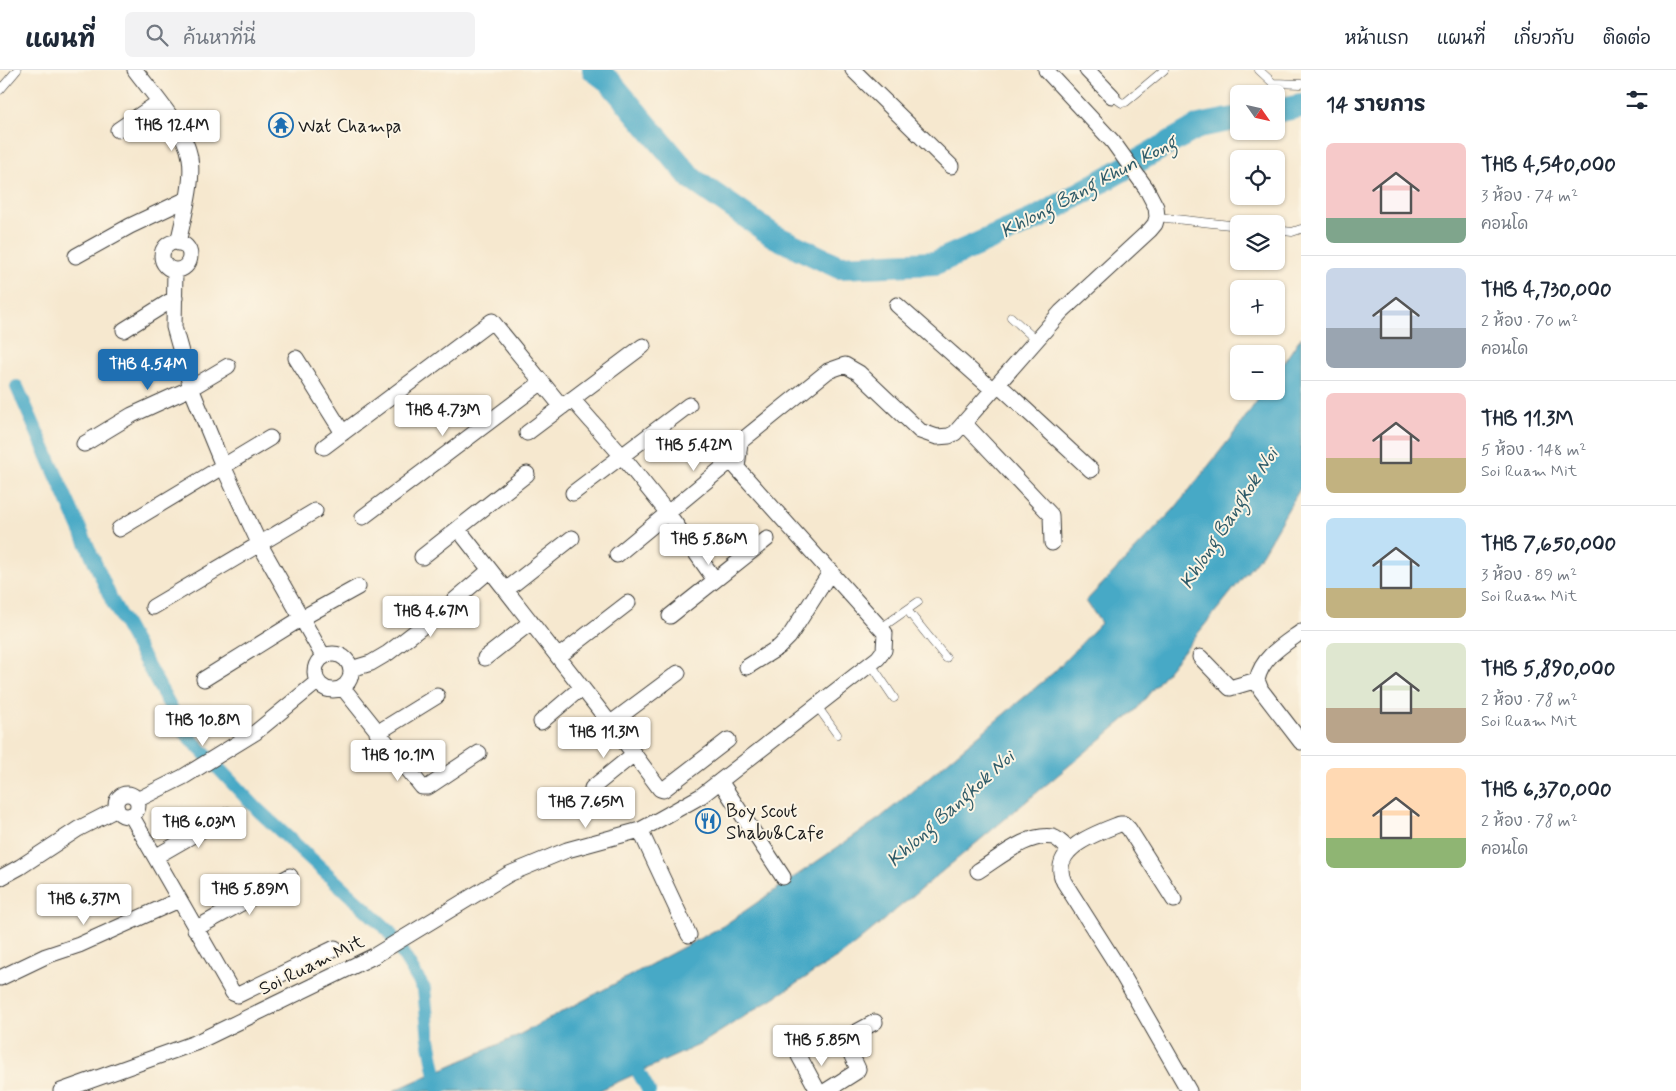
<!DOCTYPE html>
<html lang="th">
<meta charset="utf-8">
<style>
:root{--surface:#fff;--page:#f2f2f3;--text:#1f2937;--muted:#747a83;--line:#e0e1e3;--accent:#1f6fb2}
body{margin:0;font-family:Mynerve,"Playpen Sans Thai",sans-serif;background:var(--page);color:var(--text);height:100vh;display:flex;flex-direction:column;font-size:19px;white-space:nowrap}
*{box-sizing:border-box;margin:0}
p{font-size:16px;color:var(--muted)}
.icon{flex:none;width:28px;height:28px;fill:none;stroke:currentColor;stroke-width:2;stroke-linecap:round;stroke-linejoin:round}
.map{position:relative;flex:1;overflow:hidden}
.side{display:flex;flex-direction:column;background:var(--surface);width:375px}
.side>*{flex:none}
.needle{width:32px;rotate:124deg}
.tools{position:absolute;left:1230px;top:15px;display:grid;gap:10px}
.tools a{display:grid;place-items:center;width:55px;height:55px;border-radius:8px;background:var(--surface);box-shadow:0 1px 4px #0004;font-size:25px}
.price{position:absolute;translate:-50% -42px;padding:0 11px;border-radius:5px;background:#fff;color:#222;font-size:16px;line-height:32px;filter:drop-shadow(0 1px 2px #0008)}
.price::after{content:'';position:absolute;left:50%;top:30px;width:15px;height:11px;margin-left:-8px;background:inherit;clip-path:polygon(0 0,100% 0,50% 100%)}
.price.on{background:var(--accent);color:#fff}
ul{padding:0;list-style:none}
li{display:flex;align-items:center;gap:15px;height:125px;padding:0 25px}
li+li{border-top:1px solid var(--line)}
li span{display:grid;place-items:center;flex:none;width:140px;height:100px;border-radius:8px;color:#555}
li>.icon{margin-inline-start:auto}
span .icon{width:60px;height:60px;fill:#fffc;stroke-width:1}
li b{font-size:21px}
h2{display:flex;justify-content:space-between;align-items:center;height:60px;padding:0 25px;font-size:21px}
header{display:flex;align-items:center;gap:30px;box-sizing:border-box;height:70px;padding:0 25px;background:var(--surface);border-bottom:1px solid var(--line)}
header strong{font-size:24px}
nav{display:flex;gap:28px;margin-inline-start:auto;font-size:18px}
.search{width:350px;height:45px;background:var(--page);display:flex;align-items:center;gap:12px;box-sizing:border-box;padding:0 18px;border-radius:8px;color:var(--muted);font-size:19px}
main{display:flex;flex:1;min-height:0}
.map>svg:first-child{display:block}
.water{fill:#47a9c6;stroke:#326271}
.lines{fill:none;stroke-linecap:round;stroke-linejoin:round}
.canal{stroke:#47a9c6;stroke-width:14}
.river{stroke:#47a9c6;stroke-width:24}
.service-casing{stroke:#3d3b37;stroke-width:9}
.minor-casing{stroke:#3d3b37;stroke-width:17}
.service{stroke:#fff;stroke-width:8}
.minor{stroke:#fff;stroke-width:15}
.labels{text-anchor:middle;stroke-width:4;stroke-linejoin:round;paint-order:stroke}
.poi-label{font-size:19px;fill:#1c1c1c;stroke:#fcf5e5;text-anchor:start}
.street-label{font-size:19px;fill:#1c1c1c;stroke:#fcf5e5}
.water-label{font-size:20px;font-style:italic;fill:#2f5b68;stroke:#fcf5e5}
</style>
<header>
<strong>แผนที่</strong>
<div class="search"><svg class="icon" aria-label="search" viewBox="0 0 24 24"><circle cx="10" cy="10" r="6"/><path d="M15 15l6 6"/></svg>ค้นหาที่นี่</div>
<nav><a>หน้าแรก</a><a>แผนที่</a><a>เกี่ยวกับ</a><a>ติดต่อ</a></nav>
</header>
<main>
<div class="map">
<svg width="1301" height="1021" viewBox="0 0 1301 1021">
<rect width="100%" height="100%" fill="#fcf5e5"/>
<filter id="ink" filterUnits="userSpaceOnUse"><feTurbulence type="fractalNoise" baseFrequency=".02" numOctaves="2"/><feDisplacementMap in="SourceGraphic" scale="10" xChannelSelector="R" yChannelSelector="G"/><feConvolveMatrix kernelMatrix="1 2 1 2 8 2 1 2 1" color-interpolation-filters="sRGB"/></filter>
<filter id="wash" filterUnits="userSpaceOnUse"><feTurbulence type="fractalNoise" baseFrequency=".0096" numOctaves="4" result="noise"/><feDisplacementMap in="SourceGraphic" scale="20" xChannelSelector="R" yChannelSelector="G"/><feGaussianBlur stdDeviation="1.12" result="paint"/><feColorMatrix in="noise" values="0 0 0 0 0 0 0 0 0 0 0 0 0 0 0 0 0 1.4 0 .05"/><feComposite in="paint" operator="in"/></filter>
<g filter="url(#wash)">
<rect width="100%" height="100%" fill="#f6e8cf"/>
<!-- water -->
<path class="water" d="M1301 267V417L1262 484 1136 640 843 884 699 975 598 1021H393L513 968 723 856 880 748 1053 603 1101 553 1086 531 1175 438 1232 366 1264 321H1276V304Z"/>
<g class="lines">
<!-- canal -->
<path class="canal" d="M17 317 112 531 185 663 258 740 388 860 424 919 429 969 439 1021
M630 987 649 1021"/>
<!-- river -->
<path class="river" d="M594 0 610 12 692 109 774 166 839 197 935 193 1037 148 1199 56 1239 48
M1276 41 1301 36"/>
</g>
</g>
<g filter="url(#ink)">
<g class="lines">
<defs>
<path id="service" d="M1259 0 1273 13 1301 14
M0 20 17 0
M1112 26 1122 33 1126 32 1164 0
M1157 147 1239 156
M1276 160 1292 162 1301 159
M1011 247 1036 270
M907 540 946 588
M881 558 918 532
M871 594 894 628
M817 636 837 664"/>
<path id="minor" d="M135 0C152 23 186 60 190 88 194 112 183 149 178 173
M853 0 951 96
M1087 0 1112 26
M118 60 159 32
M162 186a14 14 0 1 1 28 0a14 14 0 1 1-28 0Z
M76 186 130 156 187 129
M175 200 174 257 191 318 223 396 259 473 323 586
M897 235 993 320
M124 260 175 228
M296 288 343 363
M998 314 1091 400
M572 329 622 386 667 442 715 510
M964 353 1051 445 1052 473
M527 363 643 276
M84 374 132 345 191 318 228 296
M324 377 492 251 562 337
M573 423 689 335
M363 447 542 312
M119 459 270 368
M458 459 634 684 660 719 663 720 728 670
M617 485 739 384
M422 487 527 404
M506 520 572 468
M153 537 315 441
M670 546 767 469
M1301 562C1283 575 1262 587 1257 610L1261 620 1301 672
M315 602a18 18 0 1 1 36 0a18 18 0 1 1-36 0Z
M558 587 628 533
M1200 587 1230 618 1257 610
M485 588 531 552
M747 597 779 577 789 567 831 501
M351 599 371 593 388 583 436 546 490 500
M204 609 302 548 358 517
M343 618 422 717H428L479 683
M541 652 582 617
M611 653 678 603
M377 663 437 626
M720 711 783 807
M592 718 634 684
M116 735a11 11 0 1 1 22 0a11 11 0 1 1-22 0Z
M137 730 183 707 256 662 317 612
M131 745 233 923 238 925 335 878
M640 760 689 865
M155 787 228 745
M978 801C998 789 1028 762 1053 767 1059 769 1064 775 1069 780
M0 808 20 797 78 759 117 739
M1174 830 1129 759 1124 754H1120C1097 763 1048 779 1064 812L1118 897 1189 1021
M195 859 290 806
M0 908 46 886 79 875 179 830
M799 986 818 1021
M61 1021 195 973 374 886 509 804 567 780 640 760 653 753 701 726 878 588 884 580 885 563 737 398 740 372 828 301 845 295 859 303 920 361 937 367 949 366 955 363 1061 242 1150 160 1155 154 1157 147 1156 137 1146 118 1113 72 1046 0
M826 1021 856 1002 858 999 846 973 851 965 875 952"/>
</defs>
<!-- service casing -->
<use href="#service" class="service-casing"/>
<!-- minor casing -->
<use href="#minor" class="minor-casing"/>
<!-- service -->
<use href="#service" class="service"/>
<!-- minor -->
<use href="#minor" class="minor"/>
</g>
</g>
<!-- icons -->
<defs>
<symbol id="temple-ring" viewBox="-11 -11 22 22"><circle r="9.5" fill="#fcf5e5" stroke="#1f6fb2" stroke-width="1.5"/><path d="M0-6L5-2H3V0L6.5 2.5H4V6H1.5V3h-3V6H-4V2.5H-6.5L-3 0V-2H-5Z" fill="#1f6fb2"/></symbol>
<symbol id="restaurant-ring" viewBox="-11 -11 22 22"><circle r="9.5" fill="#fcf5e5" stroke="#1f6fb2" stroke-width="1.5"/><path d="M-5-6h1v4h1v-4h1v4h1v-4h1v5L-1.5 .5V6h-2V.5L-5-1ZM5-6V6H3V1.5H1.5Q1.5-4 5-6Z" fill="#1f6fb2"/></symbol>
</defs>
<g fill-rule="evenodd">
<use href="#temple-ring" x="267" y="41" width="28" height="28"/>
<use href="#restaurant-ring" x="694" y="737" width="28" height="28"/>
</g>
<g class="labels">
<!-- poi labels -->
<g class="poi-label">
<text x="298" y="62">Wat Champa</text>
<text x="726" y="747">Boy scout<tspan x="726" dy="22">Shabu&amp;Cafe</tspan></text>
</g>
<!-- street labels -->
<g class="street-label">
<text transform="translate(311 894) rotate(-26)" y="7">Soi Ruam Mit</text>
</g>
<!-- water labels -->
<g class="water-label">
<text transform="translate(1088 116) rotate(-28)" y="7">Khlong Bang Khun Kong</text>
<text transform="translate(1228 448) rotate(-57)" y="7">Khlong Bangkok Noi</text>
<text transform="translate(950 738) rotate(-42)" y="7">Khlong Bangkok Noi</text>
</g>
</g>
</svg>
<div class="tools">
<a><svg class="needle" viewBox="-14 -14 28 28"><path d="M0-13l5 13h-10z" fill="#e53935"/><path d="M0 13l5-13h-10z" fill="#747a83"/></svg></a>
<a><svg class="icon" aria-label="locate" viewBox="0 0 24 24"><circle cx="12" cy="12" r="6"/><path d="M12 2v4M12 18v4M2 12h4M18 12h4"/></svg></a>
<a><svg class="icon" aria-label="layers" viewBox="0 0 24 24"><path d="M12 4l9 5-9 5-9-5zM3 14l9 5 9-5"/></svg></a>
<a>+</a>
<a>−</a>
</div>
<b class="price" style="left:172px;top:82px">THB 12.4M</b>
<b class="price on" style="left:148px;top:321px">THB 4.54M</b>
<b class="price" style="left:443px;top:367px">THB 4.73M</b>
<b class="price" style="left:694px;top:402px">THB 5.42M</b>
<b class="price" style="left:709px;top:496px">THB 5.86M</b>
<b class="price" style="left:431px;top:568px">THB 4.67M</b>
<b class="price" style="left:203px;top:677px">THB 10.8M</b>
<b class="price" style="left:604px;top:689px">THB 11.3M</b>
<b class="price" style="left:398px;top:712px">THB 10.1M</b>
<b class="price" style="left:586px;top:759px">THB 7.65M</b>
<b class="price" style="left:199px;top:779px">THB 6.03M</b>
<b class="price" style="left:250px;top:846px">THB 5.89M</b>
<b class="price" style="left:84px;top:856px">THB 6.37M</b>
<b class="price" style="left:822px;top:997px">THB 5.85M</b>
</div>
<section class="side">
<h2>14 รายการ<svg class="icon" aria-label="filters" viewBox="0 0 24 24"><path d="M4 7h16M4 17h16"/><circle cx="9" cy="7" r="2"/><circle cx="15" cy="17" r="2"/></svg></h2>
<ul>
<li><span style="background:linear-gradient(#f6c9c9 75%,#7fa58c 0)"><svg class="icon" aria-label="home" viewBox="0 0 24 24"><path d="M3 11l9-7 9 7M6 9v11h12V9"/></svg></span><div><b>THB 4,540,000</b><p>3 ห้อง · 74 m²</p><p>คอนโด</p></div></li>
<li><span style="background:linear-gradient(#c9d6e8 60%,#9aa5b1 0)"><svg class="icon" aria-label="home" viewBox="0 0 24 24"><path d="M3 11l9-7 9 7M6 9v11h12V9"/></svg></span><div><b>THB 4,730,000</b><p>2 ห้อง · 70 m²</p><p>คอนโด</p></div></li>
<li><span style="background:linear-gradient(#f6c9c9 65%,#c2b280 0)"><svg class="icon" aria-label="home" viewBox="0 0 24 24"><path d="M3 11l9-7 9 7M6 9v11h12V9"/></svg></span><div><b>THB 11.3M</b><p>5 ห้อง · 148 m²</p><p>Soi Ruam Mit</p></div></li>
<li><span style="background:linear-gradient(#bfe0f5 70%,#c2b280 0)"><svg class="icon" aria-label="home" viewBox="0 0 24 24"><path d="M3 11l9-7 9 7M6 9v11h12V9"/></svg></span><div><b>THB 7,650,000</b><p>3 ห้อง · 89 m²</p><p>Soi Ruam Mit</p></div></li>
<li><span style="background:linear-gradient(#dfe7d0 65%,#b9a48a 0)"><svg class="icon" aria-label="home" viewBox="0 0 24 24"><path d="M3 11l9-7 9 7M6 9v11h12V9"/></svg></span><div><b>THB 5,890,000</b><p>2 ห้อง · 78 m²</p><p>Soi Ruam Mit</p></div></li>
<li><span style="background:linear-gradient(#ffd9b3 70%,#8fb573 0)"><svg class="icon" aria-label="home" viewBox="0 0 24 24"><path d="M3 11l9-7 9 7M6 9v11h12V9"/></svg></span><div><b>THB 6,370,000</b><p>2 ห้อง · 78 m²</p><p>คอนโด</p></div></li>
</ul>
</section>
</main>
